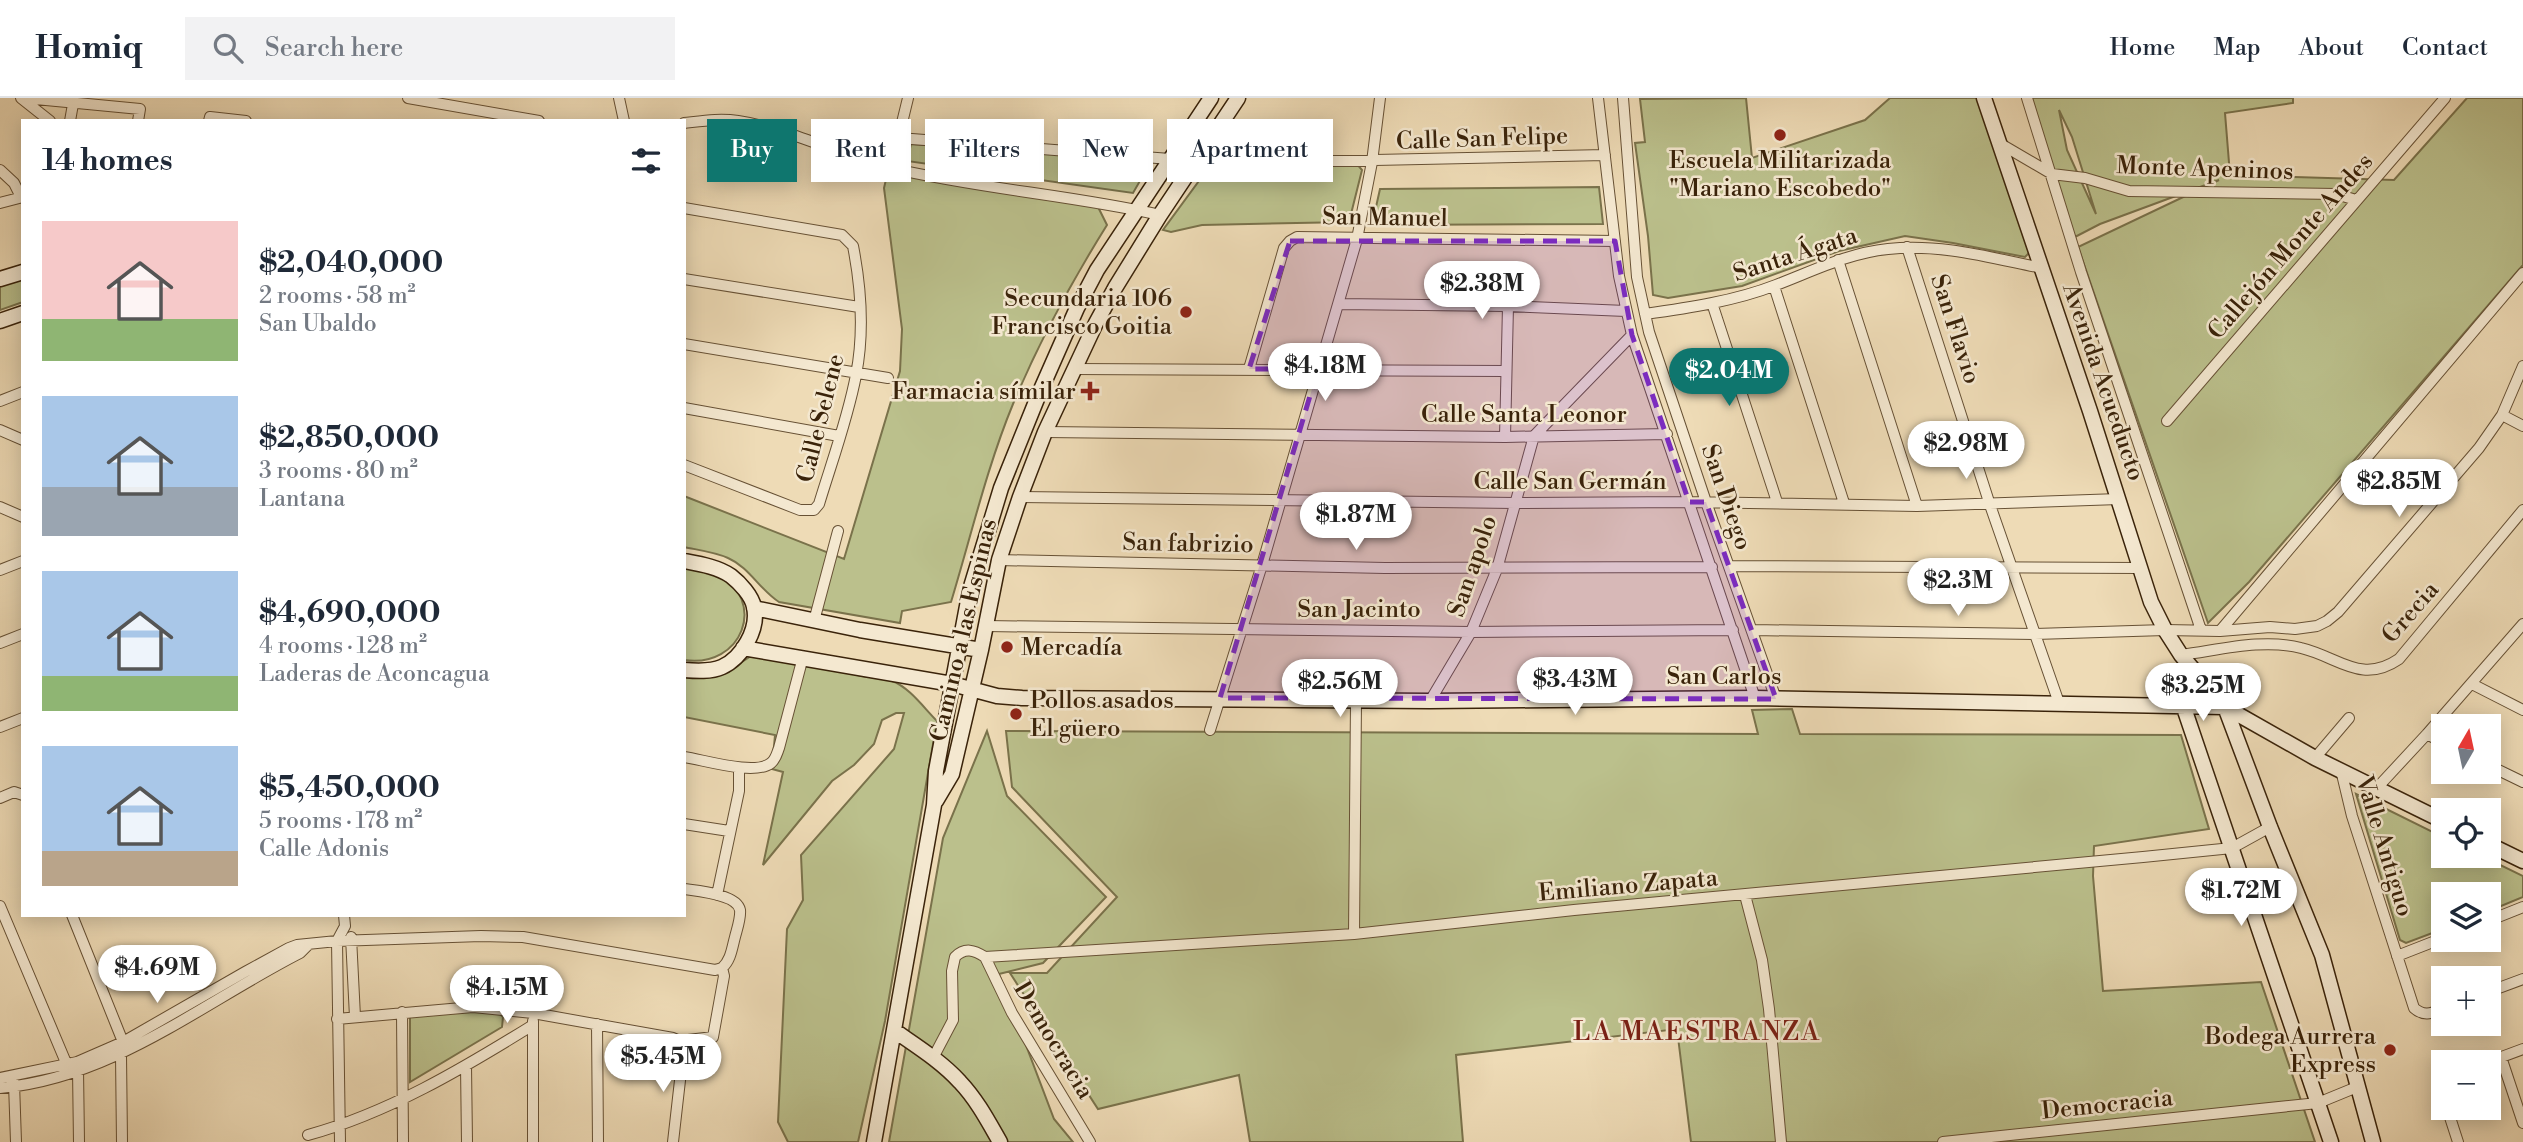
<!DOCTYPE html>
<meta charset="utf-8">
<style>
:root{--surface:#fff;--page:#f2f2f3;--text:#1f2937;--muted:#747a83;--line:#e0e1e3;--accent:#0f766e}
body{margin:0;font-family:"Libre Bodoni",serif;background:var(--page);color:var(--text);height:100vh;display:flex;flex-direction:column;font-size:26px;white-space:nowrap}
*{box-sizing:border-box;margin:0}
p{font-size:23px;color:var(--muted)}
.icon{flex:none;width:38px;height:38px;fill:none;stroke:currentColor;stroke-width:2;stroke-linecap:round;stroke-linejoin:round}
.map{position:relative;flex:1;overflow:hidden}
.panel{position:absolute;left:21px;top:21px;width:665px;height:798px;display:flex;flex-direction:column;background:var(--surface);border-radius:0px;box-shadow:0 4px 18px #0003}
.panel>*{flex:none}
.banner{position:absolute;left:707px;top:21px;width:665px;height:63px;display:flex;gap:14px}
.needle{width:46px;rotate:9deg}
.buttons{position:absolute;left:2431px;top:616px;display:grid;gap:14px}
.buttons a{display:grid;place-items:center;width:70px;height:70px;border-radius:0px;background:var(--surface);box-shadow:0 4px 18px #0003;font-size:35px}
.price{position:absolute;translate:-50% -60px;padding:0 16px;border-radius:24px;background:#fff;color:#222;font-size:23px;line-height:46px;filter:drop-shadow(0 2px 4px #0008)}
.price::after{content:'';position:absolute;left:50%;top:42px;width:21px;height:16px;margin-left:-10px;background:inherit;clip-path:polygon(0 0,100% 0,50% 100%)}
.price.selected{background:var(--accent);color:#fff}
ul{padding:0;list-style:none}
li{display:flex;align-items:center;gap:21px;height:175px;padding:0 21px}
li span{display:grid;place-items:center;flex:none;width:196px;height:140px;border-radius:0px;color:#555}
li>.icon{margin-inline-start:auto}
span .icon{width:84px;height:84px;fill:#fffc;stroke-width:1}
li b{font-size:30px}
h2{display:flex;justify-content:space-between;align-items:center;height:84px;padding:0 21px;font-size:30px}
.chip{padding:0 24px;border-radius:0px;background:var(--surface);box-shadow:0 4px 18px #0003;font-size:24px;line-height:63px}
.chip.selected{background:var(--accent);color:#fff}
header{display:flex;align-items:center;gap:42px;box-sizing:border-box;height:98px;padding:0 35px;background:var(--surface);border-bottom:2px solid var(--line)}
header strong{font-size:33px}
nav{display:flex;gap:38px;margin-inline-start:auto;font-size:24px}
.search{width:490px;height:63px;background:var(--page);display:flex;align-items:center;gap:18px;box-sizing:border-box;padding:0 24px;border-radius:0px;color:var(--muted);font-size:26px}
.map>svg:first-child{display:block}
.green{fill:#bbc08c;stroke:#7a724b;stroke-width:2;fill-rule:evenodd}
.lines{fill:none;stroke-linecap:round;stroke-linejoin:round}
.street-casing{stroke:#675135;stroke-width:12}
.secondary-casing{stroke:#3a230a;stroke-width:17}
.street{stroke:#f4e8d0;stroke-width:10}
.secondary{stroke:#f4e8d0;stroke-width:14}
.marked{fill:#7b2cbf;fill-opacity:0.2;stroke:#7b2cbf;stroke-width:5;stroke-dasharray:14 9;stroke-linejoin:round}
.poi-dot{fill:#8f2418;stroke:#f4e8d0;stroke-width:2.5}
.labels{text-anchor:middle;stroke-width:5;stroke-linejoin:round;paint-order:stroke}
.street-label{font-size:24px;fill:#3a230a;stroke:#f4e8d0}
.poi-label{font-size:24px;fill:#3a230a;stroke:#f4e8d0;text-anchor:end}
.neighbourhood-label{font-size:26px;letter-spacing:2px;fill:#7a1f14;stroke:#f4e8d0}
</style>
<header>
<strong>Homiq</strong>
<div class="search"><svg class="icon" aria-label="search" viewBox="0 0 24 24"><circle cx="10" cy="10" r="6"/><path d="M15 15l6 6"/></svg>Search here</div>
<nav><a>Home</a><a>Map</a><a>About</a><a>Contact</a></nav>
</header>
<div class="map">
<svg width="2523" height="1044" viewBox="0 0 2523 1044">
<rect width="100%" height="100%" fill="#eedbb6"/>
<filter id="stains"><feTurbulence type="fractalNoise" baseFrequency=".00286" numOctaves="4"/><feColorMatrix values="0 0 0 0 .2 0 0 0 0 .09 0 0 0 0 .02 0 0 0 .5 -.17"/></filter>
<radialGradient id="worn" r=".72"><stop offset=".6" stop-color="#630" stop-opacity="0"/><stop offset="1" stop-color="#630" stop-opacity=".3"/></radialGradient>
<!-- green -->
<path class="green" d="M1746 0 1752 60 1865 22 1890 0H1979L2029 155 2025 159 1953 145 1905 138 1839 153 1742 188 1668 200 1653 197 1648 138 1635 45 1645 44 1640 1Z
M2027 0H2293V5L2225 15 2230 77 2394 82 2467 0H2523V167L2249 484 2208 525 2078 149 2219 82 2100 126 2073 140ZM2059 12 2072 39 2096 116 2067 52Z
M911 46 1152 62 1133 95 907 63Z
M1357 66 1362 72 1349 124 1202 127 1171 134 1163 132 1207 72Z
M888 73 907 78 1064 102 1098 109 1107 127C1072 183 1039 244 1013 306 987 369 971 438 951 504L902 513 900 525 779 504C760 492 749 469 728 460 715 454 698 452 684 449V398L844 461 900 273 902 231 884 90Z
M1599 89 1603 126 1372 127 1380 91Z
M23 180V204L0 212V186Z
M684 467C694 469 708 469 716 474 769 503 742 571 684 562Z
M754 556 845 570C857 582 876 577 892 583 909 589 924 610 937 623L885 923 858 1044H788L778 1024 787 831 803 802 801 757 894 651 904 615H896L882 622 874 646 854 667 832 683 763 767 783 674 772 671 775 637 684 619V577C721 581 725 575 754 556Z
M1792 611 1800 636 2181 637 2209 731 2094 748 2093 778 2103 893 2261 884 2315 1044H1691L1677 931 1456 957 1463 1044H1250L1239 977 1098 1011 1010 875H1047L1117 799 1012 689 1006 633 1758 636 1752 612Z
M987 633 1007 698 1106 799 1043 865 999 876 1054 1021 1073 1044H889L943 740Z
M2356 696 2443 739V758H2482L2523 778V799L2489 813 2488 796H2443V831L2406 845 2400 842Z
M470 912 500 916 503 919 502 929 410 984V916Z"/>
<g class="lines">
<defs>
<path id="street" d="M21 0 50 23
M25 0 140 11 138 23
M408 0 539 23
M619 0 624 23
M1598 0 1619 178 1632 237 1755 600
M1623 0 1637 179 1649 234 1706 404 1776 601
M2027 0 2081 174 2201 532
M70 23 73 6
M209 23 210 19 246 23
M684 25C702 23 720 20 738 23 791 31 839 57 891 70 980 91 1071 97 1160 117
M899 40 1170 61
M1999 45 2052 76 2085 80 2129 93 2336 96 2356 102
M1193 66 1605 57
M891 70 908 0
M0 72 14 85 21 99
M0 105 23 99
M684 110 842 137 853 148C861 189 864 236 856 277 848 320 832 363 819 406L814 412H800L684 367
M1907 149 1990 407 2059 605
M1838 162 1917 408
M684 181 859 209
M1774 188 1844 405
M1712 205 1777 404
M1338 206 1508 208 1626 213
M1645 216C1688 210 1735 203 1776 187 1813 173 1848 155 1888 151 1940 145 1992 160 2042 170
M684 246 888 280
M1074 271 1506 273
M1249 271 1284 150 1290 143 1297 139 1615 143
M0 303 23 294
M684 310 839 338
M2502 317 2523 328
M2167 323 2445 0
M0 332 23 342
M1045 334 1505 339 1667 336
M1505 339 1508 208
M1020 399 1515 405 1689 404 1917 408 2119 401
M0 409 23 419
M999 462 1385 470 1712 469
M1729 468 2139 470
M0 472 23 463
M814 523 838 433
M986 528 1471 534 1733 532
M1753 532 2035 536 2165 532 2220 533 2270 529 2295 531 2317 528 2327 523 2338 514 2479 350 2502 317 2523 268
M2220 533 2523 175
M0 545 23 536
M2181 557C2220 552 2263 540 2301 550 2339 559 2361 587 2399 561L2523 412
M2472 586 2523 612
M1430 603 1471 534 1497 471 1534 338 1632 237
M0 629 23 620
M1210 632 1262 467 1357 141 1372 64 1380 0
M2427 636 2443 645
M684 659C705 662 755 678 771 665 776 661 777 655 779 650L803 559
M2315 660 2349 620
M2488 667 2523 684
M2341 672 2352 718 2414 910C2424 919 2432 915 2443 911
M2376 691 2427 636 2523 526
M0 700 14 694 23 697
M684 726 729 733
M717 797 739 693V670
M1745 797 1762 862 1769 911 1781 1044
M0 808 67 967
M72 817 123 944 121 957 122 1044
M2488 823 2523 809
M1354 836 1356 602
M351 839 355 919
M2397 858 2443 840
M985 859 1354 836 1574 812 2143 759 2232 750 2270 729
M985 859 1012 915 1090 1044
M2488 894 2523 881
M402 914 403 1044
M337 921 473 909 533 915 673 940 680 943 683 956 673 1044
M533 923V1044
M597 926 598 1044
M680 943 713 939 724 878 722 870
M2501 959 2523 1025
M933 960 953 922 952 873 955 859C965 849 974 852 985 859
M2488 964 2523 951
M466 968 467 1044
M78 971 79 1044
M0 980 77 964 123 944 245 874 289 850 297 847 337 843 481 838 523 839 715 872 722 870C731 862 732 850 735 839 737 831 741 820 740 812 737 796 697 793 684 791
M14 985 16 1044
M2443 985V998
M0 990C113 980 202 905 300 855L309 846
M2447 1010 2458 1044
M308 1037C388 1015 462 971 533 927
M340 1044 337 843 345 828 344 817
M1943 1044 2318 1005 2357 989"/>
<path id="secondary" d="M1984 0 2090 313 2151 504 2165 532 2181 557 2225 609 2270 729 2322 857 2373 1044
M0 181 23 174
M0 223 23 215
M684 463C700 466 718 469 731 478 740 485 752 498 754 509 759 531 742 560 722 569 711 574 696 573 684 572
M754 510 860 532 981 552
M743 550 952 586 997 598 1022 600 1430 603 1755 600 2225 609 2315 660 2443 723
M2195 576 2183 607 2331 1044
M936 703 952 676 981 552 999 462 1020 399 1045 334 1096 225 1115 190 1160 117 1238 0
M2488 746 2523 763
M895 933C918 949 942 964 960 984 977 1002 988 1023 1000 1044
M874 1044 934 707 936 673 970 492 1001 390 1039 296 1077 210 1097 172 1211 0"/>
</defs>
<!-- street casing -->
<use href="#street" class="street-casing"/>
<!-- secondary casing -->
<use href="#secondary" class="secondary-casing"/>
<!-- street -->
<use href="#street" class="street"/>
<!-- secondary -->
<use href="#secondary" class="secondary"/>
</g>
<!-- marked area -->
<path class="marked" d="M1290 143H1615L1632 237 1689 404H1706L1776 601 1220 600 1318 271H1249Z"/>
<!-- markers -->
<g class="poi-dot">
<circle cx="1780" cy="37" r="7"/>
<circle cx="1186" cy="214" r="7"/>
<path d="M1086.5 282.5h7v7h7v7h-7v7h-7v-7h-7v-7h7z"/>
<circle cx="1007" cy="549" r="7"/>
<circle cx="1016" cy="616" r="7"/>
<circle cx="2390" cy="952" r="7"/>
</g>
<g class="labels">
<!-- street labels -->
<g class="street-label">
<text transform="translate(1482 40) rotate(-2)" y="8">Calle San Felipe</text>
<text transform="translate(2205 70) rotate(2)" y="8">Monte Apeninos</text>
<text transform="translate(1385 119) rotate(1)" y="8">San Manuel</text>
<text transform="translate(2290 148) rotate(-49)" y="8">Callejón Monte Andes</text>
<text transform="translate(1795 156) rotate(-18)" y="8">Santa Ágata</text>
<text transform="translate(1956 231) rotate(72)" y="8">San Flavio</text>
<text transform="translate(2104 284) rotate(71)" y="8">Avenida Acueducto</text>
<text x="1524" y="324">Calle Santa Leonor</text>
<text transform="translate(820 320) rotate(-76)" y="8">Calle Selene</text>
<text x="1570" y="391">Calle San Germán</text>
<text transform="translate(1727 399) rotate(71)" y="8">San Diego</text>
<text transform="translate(1188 445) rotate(1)" y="8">San fabrizio</text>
<text transform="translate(1472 468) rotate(-71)" y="8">San apolo</text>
<text x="1359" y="519">San Jacinto</text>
<text transform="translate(2410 514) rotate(-49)" y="8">Grecia</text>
<text transform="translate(963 532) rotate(-77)" y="8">Camino a las Espinas</text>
<text x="1724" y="586">San Carlos</text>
<text transform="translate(2385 748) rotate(73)" y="8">Valle Antiguo</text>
<text transform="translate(1628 787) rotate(-5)" y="8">Emiliano Zapata</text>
<text transform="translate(1054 942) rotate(59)" y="8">Democracia</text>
<text transform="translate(2107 1006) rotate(-6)" y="8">Democracia</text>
</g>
<!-- poi labels -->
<g class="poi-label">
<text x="1780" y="70" text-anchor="middle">Escuela Militarizada<tspan x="1780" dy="28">"Mariano Escobedo"</tspan></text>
<text x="1172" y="208">Secundaria 106<tspan x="1172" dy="28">Francisco Goitia</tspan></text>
<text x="1076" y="301">Farmacia símilar</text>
<text x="1021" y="557" text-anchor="start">Mercadía</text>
<text x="1030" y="610" text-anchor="start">Pollos asados<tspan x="1030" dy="28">El güero</tspan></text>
<text x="2376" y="946">Bodega Aurrera<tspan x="2376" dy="28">Express</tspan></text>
</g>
<!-- neighbourhood labels -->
<g class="neighbourhood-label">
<text x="1697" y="942">LA MAESTRANZA</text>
</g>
</g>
<rect width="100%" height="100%" filter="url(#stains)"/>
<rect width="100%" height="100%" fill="url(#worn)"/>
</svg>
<div class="buttons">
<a><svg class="needle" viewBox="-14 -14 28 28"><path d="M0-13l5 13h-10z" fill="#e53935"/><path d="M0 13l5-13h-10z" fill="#747a83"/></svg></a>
<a><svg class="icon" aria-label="locate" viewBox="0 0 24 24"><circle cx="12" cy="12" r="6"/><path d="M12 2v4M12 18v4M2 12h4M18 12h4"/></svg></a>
<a><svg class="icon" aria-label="layers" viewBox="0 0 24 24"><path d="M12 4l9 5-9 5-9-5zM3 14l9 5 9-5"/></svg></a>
<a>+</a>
<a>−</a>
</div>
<b class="price" style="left:1482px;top:223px">$2.38M</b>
<b class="price" style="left:1325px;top:305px">$4.18M</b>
<b class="price selected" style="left:1729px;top:310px">$2.04M</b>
<b class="price" style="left:1966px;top:383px">$2.98M</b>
<b class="price" style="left:2399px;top:421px">$2.85M</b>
<b class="price" style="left:1356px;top:454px">$1.87M</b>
<b class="price" style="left:1958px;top:520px">$2.3M</b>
<b class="price" style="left:1575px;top:619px">$3.43M</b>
<b class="price" style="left:1340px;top:621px">$2.56M</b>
<b class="price" style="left:2203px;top:625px">$3.25M</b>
<b class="price" style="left:2241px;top:830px">$1.72M</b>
<b class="price" style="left:157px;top:907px">$4.69M</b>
<b class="price" style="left:507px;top:927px">$4.15M</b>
<b class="price" style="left:663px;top:996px">$5.45M</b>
<div class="banner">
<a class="chip selected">Buy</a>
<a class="chip">Rent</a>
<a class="chip">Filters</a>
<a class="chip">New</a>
<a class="chip">Apartment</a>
</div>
<section class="panel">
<h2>14 homes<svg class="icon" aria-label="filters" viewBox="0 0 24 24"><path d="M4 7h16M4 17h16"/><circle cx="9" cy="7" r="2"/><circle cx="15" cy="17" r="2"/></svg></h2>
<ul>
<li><span style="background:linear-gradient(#f6c9c9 70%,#8fb573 0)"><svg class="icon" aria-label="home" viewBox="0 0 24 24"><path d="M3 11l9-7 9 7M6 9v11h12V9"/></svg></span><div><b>$2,040,000</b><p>2 rooms · 58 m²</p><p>San Ubaldo</p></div></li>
<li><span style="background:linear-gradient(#a9c7e8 65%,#9aa5b1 0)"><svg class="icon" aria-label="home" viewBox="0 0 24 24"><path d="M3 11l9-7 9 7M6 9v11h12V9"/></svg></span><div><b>$2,850,000</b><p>3 rooms · 80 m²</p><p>Lantana</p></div></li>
<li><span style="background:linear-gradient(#a9c7e8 75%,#8fb573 0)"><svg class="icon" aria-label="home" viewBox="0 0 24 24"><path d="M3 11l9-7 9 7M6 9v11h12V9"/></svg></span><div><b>$4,690,000</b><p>4 rooms · 128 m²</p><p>Laderas de Aconcagua</p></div></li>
<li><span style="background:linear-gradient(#a9c7e8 75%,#b9a48a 0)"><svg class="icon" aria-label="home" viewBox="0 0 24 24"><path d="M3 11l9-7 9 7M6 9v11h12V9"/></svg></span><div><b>$5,450,000</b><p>5 rooms · 178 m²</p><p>Calle Adonis</p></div></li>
</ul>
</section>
</div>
